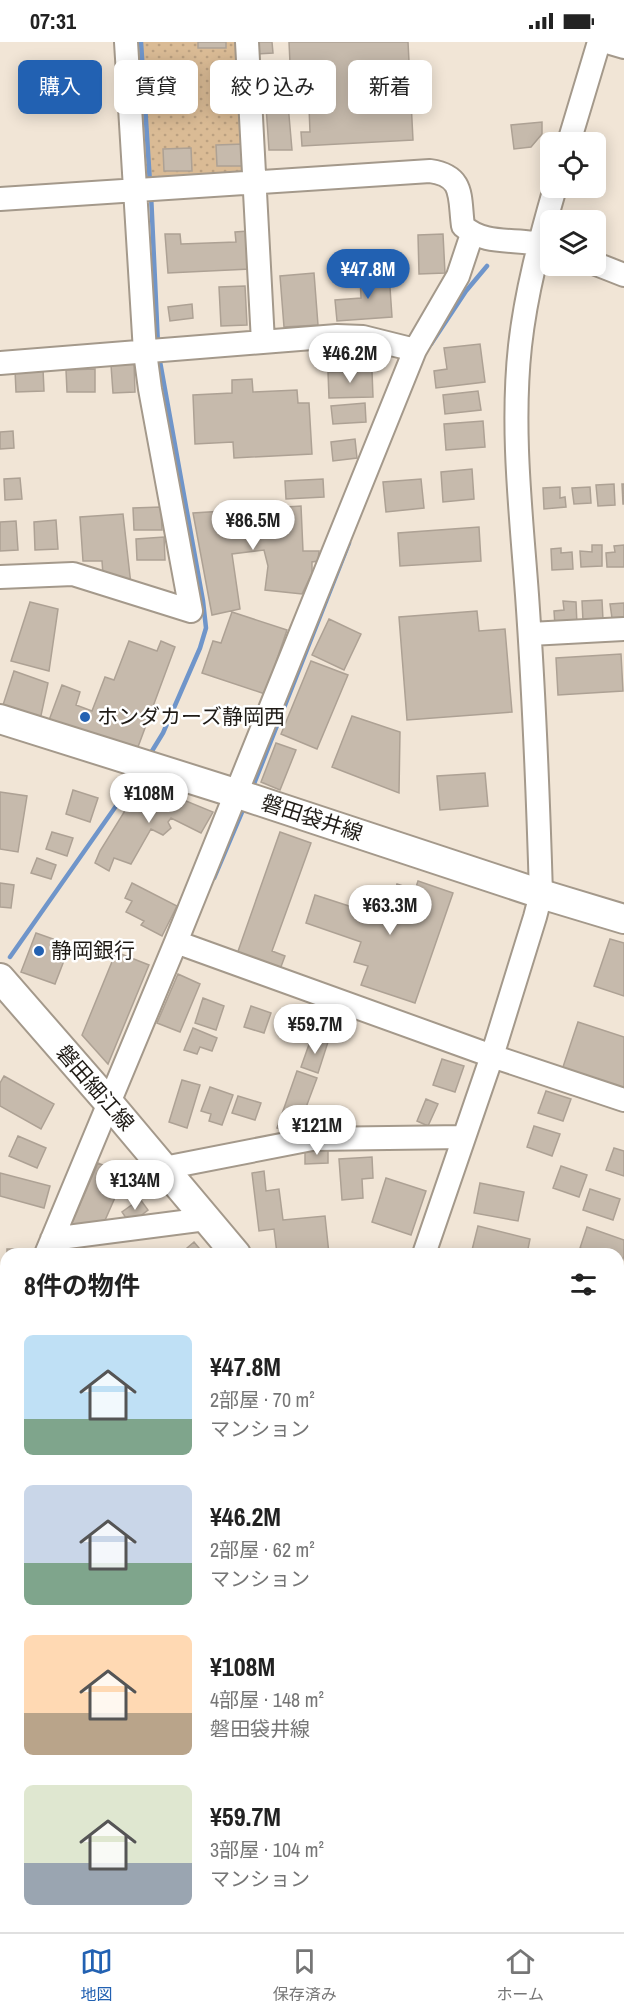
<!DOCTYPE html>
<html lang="ja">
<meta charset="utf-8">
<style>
:root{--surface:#fff;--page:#f6f6f6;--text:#222;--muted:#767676;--line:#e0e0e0;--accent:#2261b2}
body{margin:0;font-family:"Archivo Narrow","Noto Sans JP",sans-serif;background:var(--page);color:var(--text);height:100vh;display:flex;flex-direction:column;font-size:22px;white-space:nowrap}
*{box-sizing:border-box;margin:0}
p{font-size:20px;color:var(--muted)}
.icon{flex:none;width:33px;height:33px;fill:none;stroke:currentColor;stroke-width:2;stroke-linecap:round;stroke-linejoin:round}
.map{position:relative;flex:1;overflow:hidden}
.side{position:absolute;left:0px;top:1206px;width:624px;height:684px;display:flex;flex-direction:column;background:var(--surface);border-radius:18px 18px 0 0;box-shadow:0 3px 15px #0003}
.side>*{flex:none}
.hud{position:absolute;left:18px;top:18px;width:588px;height:54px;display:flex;gap:12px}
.buttons{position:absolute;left:540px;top:90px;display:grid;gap:12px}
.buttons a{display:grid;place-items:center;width:66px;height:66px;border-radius:9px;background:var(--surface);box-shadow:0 3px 15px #0003;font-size:30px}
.price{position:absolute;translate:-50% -51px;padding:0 14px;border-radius:21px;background:#fff;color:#222;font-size:20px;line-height:39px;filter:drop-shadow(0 2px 3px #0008)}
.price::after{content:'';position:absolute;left:50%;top:36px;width:18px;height:14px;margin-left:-9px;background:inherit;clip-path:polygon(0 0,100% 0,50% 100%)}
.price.selected{background:var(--accent);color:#fff}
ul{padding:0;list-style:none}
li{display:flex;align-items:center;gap:18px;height:150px;padding:0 24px}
li span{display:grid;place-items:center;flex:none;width:168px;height:120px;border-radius:9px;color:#555}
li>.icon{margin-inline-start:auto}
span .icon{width:72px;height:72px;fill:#fffc;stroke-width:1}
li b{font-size:26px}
h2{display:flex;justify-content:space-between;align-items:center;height:72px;padding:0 24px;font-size:26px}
.chip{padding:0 21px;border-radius:9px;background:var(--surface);box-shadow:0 3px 15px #0003;font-size:21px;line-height:54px}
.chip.selected{background:var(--accent);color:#fff}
.status{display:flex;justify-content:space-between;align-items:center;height:42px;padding:0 30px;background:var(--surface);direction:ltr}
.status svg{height:16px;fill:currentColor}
.tabs{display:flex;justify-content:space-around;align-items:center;height:84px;border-top:2px solid var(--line);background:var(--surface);font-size:16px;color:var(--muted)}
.tabs a{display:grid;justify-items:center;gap:3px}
.tabs .selected{color:var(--accent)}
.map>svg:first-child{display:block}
.grass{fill:url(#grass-dots)}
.pitch{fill:#dabb95}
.water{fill:url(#water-ripples)}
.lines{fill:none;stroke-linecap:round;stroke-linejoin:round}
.stream{stroke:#6f95ca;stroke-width:4.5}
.building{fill:#c6baac;stroke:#ada194;stroke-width:1.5}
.minor-casing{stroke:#a4998b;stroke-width:26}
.major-casing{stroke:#a4998b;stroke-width:32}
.minor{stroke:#fff;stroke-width:22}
.major{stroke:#fff;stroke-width:28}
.poi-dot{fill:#2261b2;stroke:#fff;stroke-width:2}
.labels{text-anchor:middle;stroke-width:5;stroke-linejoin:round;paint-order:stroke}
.poi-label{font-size:21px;fill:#1f1b16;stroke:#fff;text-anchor:start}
.street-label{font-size:21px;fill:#1f1b16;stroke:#fff}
</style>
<div class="status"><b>07:31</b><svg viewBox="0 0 49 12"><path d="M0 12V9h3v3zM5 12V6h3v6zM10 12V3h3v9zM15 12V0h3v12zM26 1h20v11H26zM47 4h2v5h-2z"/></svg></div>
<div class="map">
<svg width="624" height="1890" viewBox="0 0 624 1890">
<defs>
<pattern id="grass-dots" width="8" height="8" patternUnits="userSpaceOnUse" patternTransform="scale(1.5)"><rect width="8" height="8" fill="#dabb95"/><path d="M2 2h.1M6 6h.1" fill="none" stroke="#bba080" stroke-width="1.8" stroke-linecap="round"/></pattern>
<pattern id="water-ripples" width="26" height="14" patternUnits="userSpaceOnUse" patternTransform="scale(1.5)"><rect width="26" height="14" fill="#6f95ca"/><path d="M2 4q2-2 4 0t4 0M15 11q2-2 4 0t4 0" fill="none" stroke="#5b79a3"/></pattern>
</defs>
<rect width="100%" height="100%" fill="#f1e5d6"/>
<!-- grass -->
<path class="grass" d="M126 0H247L255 139 136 148Z"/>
<!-- pitch -->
<path class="pitch" d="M624 1700V1830H618V1701Z"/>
<!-- water -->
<path class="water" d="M6 1649V1696L0 1695V1658Z"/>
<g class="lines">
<!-- stream -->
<path class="stream" d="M141 0 150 141
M151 152 158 303
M431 302 466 249 487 224
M152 709 163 691 200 606 206 586 203 559 159 314
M252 747 349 501
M214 836 245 763
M10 915 135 737
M0 1362 6 1290"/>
</g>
<!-- building -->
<path class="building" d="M198 0H226V6H198Z
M257 0H272L273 11 257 12Z
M289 0H408L413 98 302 104 301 90H310L308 41 291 42Z
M179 23 180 51 158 53 156 24Z
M288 62 292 108H269L266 64Z
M542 80V92L531 105 514 107 511 83Z
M244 102 245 124H217L216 103Z
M191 106 192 129H164L163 107Z
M248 189 250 227 168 231 165 192H180L181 202 236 200 235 190Z
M443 192 445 231 419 232 418 193Z
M314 231 318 283 284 285 280 234Z
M389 231 392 275 337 279 335 258 361 256 360 233Z
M245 244 247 283 221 284 219 245Z
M192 262 193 276 170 279 168 265Z
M480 302 485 340 436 346 434 329 447 327 444 306Z
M134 322 135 350 113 351 111 323Z
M43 327 44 349 16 350 15 328Z
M95 327V350H67L66 328Z
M372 329 373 355 329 356 328 330Z
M252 337 253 350 297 348 298 361H309L312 412 234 416 233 400 195 402 193 353 232 351V338Z
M478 349 481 368 445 372 443 353Z
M365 361 366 380 333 382 331 364Z
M483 379 485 405 446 408 444 382Z
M13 389 14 406 0 407V390Z
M355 397 357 416 333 419 331 400Z
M472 427 474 457 443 460 441 430Z
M20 436 22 457 5 458 4 437Z
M323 437 324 455 286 457 285 439Z
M421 437 424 466 386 470 383 440Z
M614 442 615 463 598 464 596 443Z
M622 442H624V462H623Z
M560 445V456L565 455 566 465 544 467 543 446Z
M590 445 591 461 574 462 572 446Z
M301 464 303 509H319L318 519 312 520V531L302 552 265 548 268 524 264 508 232 512 240 567 212 573 193 471Z
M161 465 162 488H134L133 466Z
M123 472 131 543 103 533 102 519H83L80 475Z
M56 478 58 507 35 508 34 480Z
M16 479 18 508 0 509V480Z
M479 485 481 519 400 524 398 491Z
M164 495 165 518H137L136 497Z
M592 503H602V524L581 525 580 509 592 510Z
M624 503V525H607L606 511 615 510 614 504Z
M561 506V511L572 510 573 527 552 528 551 507Z
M602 558 603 578 583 579 582 559Z
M563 559 576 560 577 583 555 584 554 569 564 568Z
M30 560 58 567 49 629 11 619Z
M624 561V575L612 576 610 562Z
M477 569 479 589 505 587 512 670 407 678 399 575Z
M232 570 287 588 265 652 202 631 213 599 221 601Z
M329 577 361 592 344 628 312 613Z
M129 599 157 609 161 599 175 605 135 713 48 681 62 643 80 650 76 663 92 669 105 635 114 638Z
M621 612 623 649 558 653 556 616Z
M311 619 348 633 317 707 281 692Z
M14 629 48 641 40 678 3 663Z
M352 674 400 690 399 751 332 725Z
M276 701 296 708 280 748 261 740Z
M485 731 488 764 440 768 437 734Z
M152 745 213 770 201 791 171 776 168 780 171 786 163 793 151 787 131 822 114 816 109 829 95 821 100 809 134 754Z
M73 748 98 756 90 780 66 772Z
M0 750 27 754 18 810 0 807Z
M52 790 73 796 67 814 46 807Z
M280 790 311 801 272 909 285 914 279 930 236 915Z
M37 816 56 823 51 837 31 831Z
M418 839 453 851 415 961 361 943 368 924 354 920 361 900 306 881 315 853 386 876 397 842 415 848Z
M0 841 14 843 11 866 0 865Z
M132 841 177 864 162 894 141 883 144 879 126 870 132 859 125 856Z
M36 891 70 903 55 942 21 930Z
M610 897 624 901V954L594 944Z
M116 910 149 923 108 1022 82 993Z
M178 932 200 942 180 990 157 981Z
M203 956 224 964 216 988 195 981Z
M251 964 271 971 264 991 244 985Z
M578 980 624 995V1048L562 1028Z
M193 986 217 996 212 1009 200 1005 197 1012 184 1008Z
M312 994 328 1000 318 1031 301 1025Z
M442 1017 464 1024 455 1050 433 1043Z
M297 1029 317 1036 296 1092 277 1086Z
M4 1034 54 1062 41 1087 0 1064V1041Z
M182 1038 200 1043 187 1086 169 1080Z
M210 1045 233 1053 222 1083 209 1079 211 1072 201 1069Z
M546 1049 571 1057 563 1079 538 1071Z
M238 1054 261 1061 255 1078 232 1071Z
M426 1057 438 1062 428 1084 417 1079Z
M534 1084 560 1092 552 1114 527 1105Z
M18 1094 46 1106 37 1126 9 1114Z
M328 1106V1121L305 1122V1107Z
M614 1106 624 1109V1134L606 1128Z
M372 1115 373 1136 362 1137 363 1156 342 1158 339 1117Z
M98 1121 125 1133 102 1185 87 1188 72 1181Z
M561 1124 587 1133 579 1155 553 1146Z
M264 1129 266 1149 279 1147 283 1178 325 1174 329 1212H277L274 1187 259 1189 252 1131Z
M0 1131 50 1144 44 1166 0 1154Z
M386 1136 426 1149 411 1193 372 1180Z
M480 1141 524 1150 518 1179 474 1171Z
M590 1147 620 1157 613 1178 583 1168Z
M140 1157 148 1168 130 1182 122 1170Z
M478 1184 530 1197 527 1212H471Z
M587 1185 624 1198V1214L622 1220 618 1219V1212H598L580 1206Z
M194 1200 204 1212H180Z
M7 1207H23V1212H7Z
M2 1243 6 1244V1267L0 1265Z
M622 1254 624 1255V1306L618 1304V1265Z
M618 1364 624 1366V1392L618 1390Z
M3 1427H6V1449L0 1448Z
M620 1452 624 1454V1488L618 1503V1456Z
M0 1708 6 1709V1728L0 1727Z
M0 1783 6 1784V1805L0 1804Z
M5 1843 6 1844V1864L0 1863Z
M80 1884H98L97 1889Z
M109 1884H131L129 1890H108Z
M178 1884H195L194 1890H177Z
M287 1884H297L315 1888 314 1890H286Z
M547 1884H603L602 1890H546Z"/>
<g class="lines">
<defs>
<path id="minor" d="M247 0 263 300
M607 0 624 5
M569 100 599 0
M0 157 430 129C465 134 459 155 463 184 487 206 522 194 550 205
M596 222 624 233
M0 321 337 294 363 295 415 308
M0 535 73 532 191 569 150 347 145 310 126 0
M530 592 624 587
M176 900 492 1014 624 1058
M164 1126 312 1097 464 1095
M52 1197 206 1177
M46 1212 176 900 415 308 458 234 472 192
M424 1212 492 1014 535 875 541 852C538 752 534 652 527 553 521 471 511 387 520 304 526 250 540 198 555 146
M0 1279 6 1281
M618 1317 624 1319
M0 1422 6 1366
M0 1519 6 1520
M0 1593 6 1594
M0 1825 6 1826
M324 1884 352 1890
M267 1890 268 1884
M418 1890 419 1884"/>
<path id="major" d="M0 677 235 751 541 852 624 877
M0 936 109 1061 236 1212
M618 1546 624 1549"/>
</defs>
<!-- minor casing -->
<use href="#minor" class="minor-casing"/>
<!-- major casing -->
<use href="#major" class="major-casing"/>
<!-- minor -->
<use href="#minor" class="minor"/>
<!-- major -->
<use href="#major" class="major"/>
</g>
<!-- markers -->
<g class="poi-dot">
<circle cx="85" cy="675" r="6"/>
<circle cx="39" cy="909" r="6"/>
</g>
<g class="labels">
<!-- poi labels -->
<g class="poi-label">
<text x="97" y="682">ホンダカーズ静岡西</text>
<text x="51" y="916">静岡銀行</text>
</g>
<!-- street labels -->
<g class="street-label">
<text transform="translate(312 776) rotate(18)" y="7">磐田袋井線</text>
<text transform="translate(95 1046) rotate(49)" y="7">磐田細江線</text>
</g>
</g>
</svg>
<div class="buttons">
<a><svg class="icon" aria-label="locate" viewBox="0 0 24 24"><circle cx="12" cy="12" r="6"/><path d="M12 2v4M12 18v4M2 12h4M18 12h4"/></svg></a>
<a><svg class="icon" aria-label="layers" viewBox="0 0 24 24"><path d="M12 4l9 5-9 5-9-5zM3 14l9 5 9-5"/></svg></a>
</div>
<b class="price selected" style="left:368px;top:258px">¥47.8M</b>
<b class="price" style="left:350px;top:342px">¥46.2M</b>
<b class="price" style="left:253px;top:509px">¥86.5M</b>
<b class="price" style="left:149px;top:782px">¥108M</b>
<b class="price" style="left:390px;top:894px">¥63.3M</b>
<b class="price" style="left:315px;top:1013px">¥59.7M</b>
<b class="price" style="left:317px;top:1114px">¥121M</b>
<b class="price" style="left:135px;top:1169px">¥134M</b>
<div class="hud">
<a class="chip selected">購入</a>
<a class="chip">賃貸</a>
<a class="chip">絞り込み</a>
<a class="chip">新着</a>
</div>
<section class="side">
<h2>8件の物件<svg class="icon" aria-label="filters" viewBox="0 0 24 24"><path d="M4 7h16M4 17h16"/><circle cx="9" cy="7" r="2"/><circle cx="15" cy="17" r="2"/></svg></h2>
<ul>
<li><span style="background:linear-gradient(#bfe0f5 70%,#7fa58c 0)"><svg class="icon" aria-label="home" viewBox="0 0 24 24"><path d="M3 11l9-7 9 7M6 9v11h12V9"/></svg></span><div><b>¥47.8M</b><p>2部屋 · 70 m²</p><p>マンション</p></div></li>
<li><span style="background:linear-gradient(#c9d6e8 65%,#7fa58c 0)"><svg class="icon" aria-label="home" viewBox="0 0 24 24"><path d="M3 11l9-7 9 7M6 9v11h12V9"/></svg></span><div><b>¥46.2M</b><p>2部屋 · 62 m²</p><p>マンション</p></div></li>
<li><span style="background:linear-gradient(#ffd9b3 65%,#b9a48a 0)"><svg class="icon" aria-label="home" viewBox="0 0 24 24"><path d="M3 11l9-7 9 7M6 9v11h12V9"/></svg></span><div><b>¥108M</b><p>4部屋 · 148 m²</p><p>磐田袋井線</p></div></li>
<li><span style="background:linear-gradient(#dfe7d0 65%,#9aa5b1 0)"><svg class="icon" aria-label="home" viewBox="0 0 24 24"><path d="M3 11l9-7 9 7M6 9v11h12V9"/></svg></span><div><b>¥59.7M</b><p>3部屋 · 104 m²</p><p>マンション</p></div></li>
</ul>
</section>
</div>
<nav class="tabs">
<a class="selected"><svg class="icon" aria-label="map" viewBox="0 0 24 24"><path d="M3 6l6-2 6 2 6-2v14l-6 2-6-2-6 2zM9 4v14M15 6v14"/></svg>地図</a>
<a><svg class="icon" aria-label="saved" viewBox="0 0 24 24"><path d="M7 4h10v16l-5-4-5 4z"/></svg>保存済み</a>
<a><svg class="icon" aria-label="home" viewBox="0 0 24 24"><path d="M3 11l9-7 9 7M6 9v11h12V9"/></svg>ホーム</a>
</nav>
